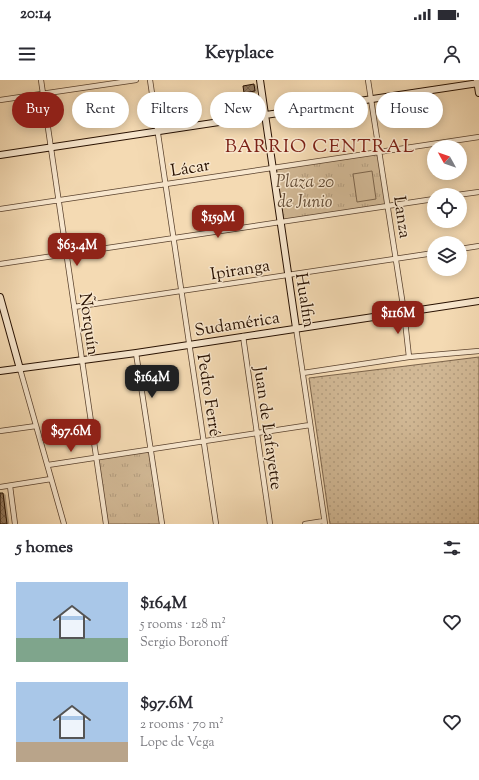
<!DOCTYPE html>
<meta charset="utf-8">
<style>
:root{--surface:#fff;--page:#f2f2f3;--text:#2b2b33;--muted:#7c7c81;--accent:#8f2418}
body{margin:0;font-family:"Sorts Mill Goudy",serif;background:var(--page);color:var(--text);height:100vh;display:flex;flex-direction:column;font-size:15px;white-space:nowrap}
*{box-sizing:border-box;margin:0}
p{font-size:13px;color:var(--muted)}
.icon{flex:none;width:22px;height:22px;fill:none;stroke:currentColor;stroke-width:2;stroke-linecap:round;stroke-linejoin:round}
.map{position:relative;height:444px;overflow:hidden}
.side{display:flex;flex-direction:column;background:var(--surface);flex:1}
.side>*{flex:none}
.guide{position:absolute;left:12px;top:12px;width:455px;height:36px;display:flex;gap:8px}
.needle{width:26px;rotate:310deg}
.fabs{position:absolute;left:427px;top:60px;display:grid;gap:8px}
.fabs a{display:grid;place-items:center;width:40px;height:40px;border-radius:50%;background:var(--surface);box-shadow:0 2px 10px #0003;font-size:20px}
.price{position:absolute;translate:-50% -34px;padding:0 9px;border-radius:8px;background:var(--accent);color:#fff;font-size:13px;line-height:26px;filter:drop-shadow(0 1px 2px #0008)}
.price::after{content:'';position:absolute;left:50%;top:24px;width:12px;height:9px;margin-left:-6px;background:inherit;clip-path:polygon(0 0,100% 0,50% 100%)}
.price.on{background:#222;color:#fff}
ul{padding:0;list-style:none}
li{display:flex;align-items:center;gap:12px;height:100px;padding:0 16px}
li span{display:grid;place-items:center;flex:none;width:112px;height:80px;border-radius:0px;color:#555}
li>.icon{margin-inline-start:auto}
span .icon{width:48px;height:48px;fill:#fffc;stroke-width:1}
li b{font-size:17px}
h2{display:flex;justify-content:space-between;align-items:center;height:48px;padding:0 16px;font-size:17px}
.tag{padding:0 14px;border-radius:18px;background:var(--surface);box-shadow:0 2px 10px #0003;font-size:14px;line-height:36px}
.tag.on{background:var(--accent);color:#fff}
.status{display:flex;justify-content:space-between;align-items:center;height:28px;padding:0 20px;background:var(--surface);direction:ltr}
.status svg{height:11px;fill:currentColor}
header{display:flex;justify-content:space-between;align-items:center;height:52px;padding:0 16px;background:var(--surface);font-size:18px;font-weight:700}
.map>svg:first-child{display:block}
.grass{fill:url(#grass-dots);stroke:#7c644b}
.park{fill:url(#park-tufts);stroke:#7c644b}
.pitch{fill:#d1b895;stroke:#7c644b}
.building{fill:url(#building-cross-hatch);stroke:#271001;filter:url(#shadow)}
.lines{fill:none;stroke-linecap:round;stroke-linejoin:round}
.street-casing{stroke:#5a422e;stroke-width:6}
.secondary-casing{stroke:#271001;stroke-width:8}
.street{stroke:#f8e7ce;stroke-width:4.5}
.secondary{stroke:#f8e7ce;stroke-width:6}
.labels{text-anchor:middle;stroke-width:3;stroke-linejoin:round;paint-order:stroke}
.street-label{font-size:17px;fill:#271001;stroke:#f8e7ce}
.park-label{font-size:17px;font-style:italic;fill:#624b35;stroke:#f8e7ce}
.quarter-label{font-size:19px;letter-spacing:1px;fill:#7a1f14;stroke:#f8e7ce}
</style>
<div class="status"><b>20:14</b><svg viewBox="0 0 49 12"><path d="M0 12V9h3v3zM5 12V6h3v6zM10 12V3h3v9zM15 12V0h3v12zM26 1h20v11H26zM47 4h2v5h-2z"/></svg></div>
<header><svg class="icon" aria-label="menu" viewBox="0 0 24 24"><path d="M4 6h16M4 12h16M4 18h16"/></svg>Keyplace<svg class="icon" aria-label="person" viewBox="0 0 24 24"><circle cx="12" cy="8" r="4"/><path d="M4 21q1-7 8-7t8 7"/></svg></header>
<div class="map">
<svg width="479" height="444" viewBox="0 0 479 444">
<defs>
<pattern id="grass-dots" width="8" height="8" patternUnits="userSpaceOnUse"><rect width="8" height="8" fill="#d1b895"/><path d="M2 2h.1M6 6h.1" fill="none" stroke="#b39d7f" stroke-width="1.8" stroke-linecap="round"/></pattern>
<pattern id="park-tufts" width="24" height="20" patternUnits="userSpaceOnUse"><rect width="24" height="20" fill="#d1b895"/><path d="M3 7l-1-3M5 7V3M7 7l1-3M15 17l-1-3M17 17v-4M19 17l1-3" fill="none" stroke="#b39d7f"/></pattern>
<pattern id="building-cross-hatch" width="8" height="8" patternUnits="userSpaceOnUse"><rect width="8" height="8" fill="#92795e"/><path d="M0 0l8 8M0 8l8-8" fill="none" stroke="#77624b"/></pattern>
<filter id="shadow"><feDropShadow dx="2" dy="1.5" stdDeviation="0" flood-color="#0004"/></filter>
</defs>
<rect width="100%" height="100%" fill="#f4dab3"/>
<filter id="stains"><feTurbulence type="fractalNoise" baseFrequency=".005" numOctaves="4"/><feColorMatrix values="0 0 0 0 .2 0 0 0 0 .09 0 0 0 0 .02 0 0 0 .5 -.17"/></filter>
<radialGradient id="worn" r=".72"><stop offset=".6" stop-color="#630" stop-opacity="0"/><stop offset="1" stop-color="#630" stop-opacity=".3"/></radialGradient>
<!-- grass -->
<path class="grass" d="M479 277V444H330L309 298Z"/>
<!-- park -->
<path class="park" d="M380 72 388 126 281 142 273 88Z
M151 369 162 444H106L96 377Z"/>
<!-- pitch -->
<path class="pitch" d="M372 91 376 119 357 122 353 94Z"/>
<!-- building -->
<path class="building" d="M254 4 255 11 244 13 243 6Z
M0 413H3L7 444H0Z"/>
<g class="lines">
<defs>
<path id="street" d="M41 0 106 444
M150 0 216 444
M368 0 404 232 409 277
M0 20 136 0
M457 115 479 112
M0 129 479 57
M460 169 479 166
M0 184 434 119
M74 227 434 173
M296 248 325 444
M243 256 270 444
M136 273 162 444
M20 289 64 444
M303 293 409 277 479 271
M0 351 36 346
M48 385 310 345
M10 406 15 444
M0 407 51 399
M305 444 324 441"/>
<path id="secondary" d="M260 0 296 248
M477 0 479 13
M0 75 479 3
M0 217 20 289
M0 291 136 273 479 221"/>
</defs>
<!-- street casing -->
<use href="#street" class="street-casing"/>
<!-- secondary casing -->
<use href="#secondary" class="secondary-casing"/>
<!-- street -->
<use href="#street" class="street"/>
<!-- secondary -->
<use href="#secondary" class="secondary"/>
</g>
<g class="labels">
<!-- street labels -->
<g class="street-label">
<text transform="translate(190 87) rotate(-9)" y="6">Lácar</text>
<text transform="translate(403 137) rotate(82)" y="6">Lanza</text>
<text transform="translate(240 189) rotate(-9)" y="6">Ipiranga</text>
<text transform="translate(306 220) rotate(81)" y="6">Hualfin</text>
<text transform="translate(237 243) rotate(-9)" y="6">Sudamérica</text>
<text transform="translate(90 244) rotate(82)" y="6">Ñorquín</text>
<text transform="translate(210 315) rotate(81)" y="6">Pedro Ferré</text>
<text transform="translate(269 348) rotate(82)" y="6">Juan de Lafayette</text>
</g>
<!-- park labels -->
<g class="park-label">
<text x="305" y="107">Plaza 20<tspan x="305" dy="20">de Junio</tspan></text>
</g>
<!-- quarter labels -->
<g class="quarter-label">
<text x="320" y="72">BARRIO CENTRAL</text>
</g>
</g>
<rect width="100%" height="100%" filter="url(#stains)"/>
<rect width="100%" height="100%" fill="url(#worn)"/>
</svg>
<div class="fabs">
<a><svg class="needle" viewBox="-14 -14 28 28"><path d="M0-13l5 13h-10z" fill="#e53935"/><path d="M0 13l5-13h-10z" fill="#7c7c81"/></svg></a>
<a><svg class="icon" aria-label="locate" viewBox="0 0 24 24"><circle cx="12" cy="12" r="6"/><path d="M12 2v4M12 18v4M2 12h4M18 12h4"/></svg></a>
<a><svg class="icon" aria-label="layers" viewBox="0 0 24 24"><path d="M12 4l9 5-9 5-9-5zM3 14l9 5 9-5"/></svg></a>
</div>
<b class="price" style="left:218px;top:159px">$159M</b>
<b class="price" style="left:77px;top:187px">$63.4M</b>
<b class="price" style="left:398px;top:255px">$116M</b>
<b class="price on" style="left:152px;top:319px">$164M</b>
<b class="price" style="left:71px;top:373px">$97.6M</b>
<div class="guide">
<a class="tag on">Buy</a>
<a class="tag">Rent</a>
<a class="tag">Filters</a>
<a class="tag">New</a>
<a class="tag">Apartment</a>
<a class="tag">House</a>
</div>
</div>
<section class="side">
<h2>5 homes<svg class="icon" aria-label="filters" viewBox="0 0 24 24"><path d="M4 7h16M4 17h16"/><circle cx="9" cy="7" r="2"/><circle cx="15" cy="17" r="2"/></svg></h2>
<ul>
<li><span style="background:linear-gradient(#a9c7e8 70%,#7fa58c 0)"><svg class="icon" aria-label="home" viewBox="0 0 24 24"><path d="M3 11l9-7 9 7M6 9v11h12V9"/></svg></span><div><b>$164M</b><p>5 rooms · 128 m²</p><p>Sergio Boronoff</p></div><svg class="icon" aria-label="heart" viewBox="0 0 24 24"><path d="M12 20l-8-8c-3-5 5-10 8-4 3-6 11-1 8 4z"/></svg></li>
<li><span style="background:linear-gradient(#a9c7e8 75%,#b9a48a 0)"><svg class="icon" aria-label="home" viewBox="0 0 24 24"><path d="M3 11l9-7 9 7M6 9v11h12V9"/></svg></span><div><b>$97.6M</b><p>2 rooms · 70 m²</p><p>Lope de Vega</p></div><svg class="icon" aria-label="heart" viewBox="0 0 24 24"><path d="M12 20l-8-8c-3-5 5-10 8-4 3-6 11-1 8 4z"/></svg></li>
</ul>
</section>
